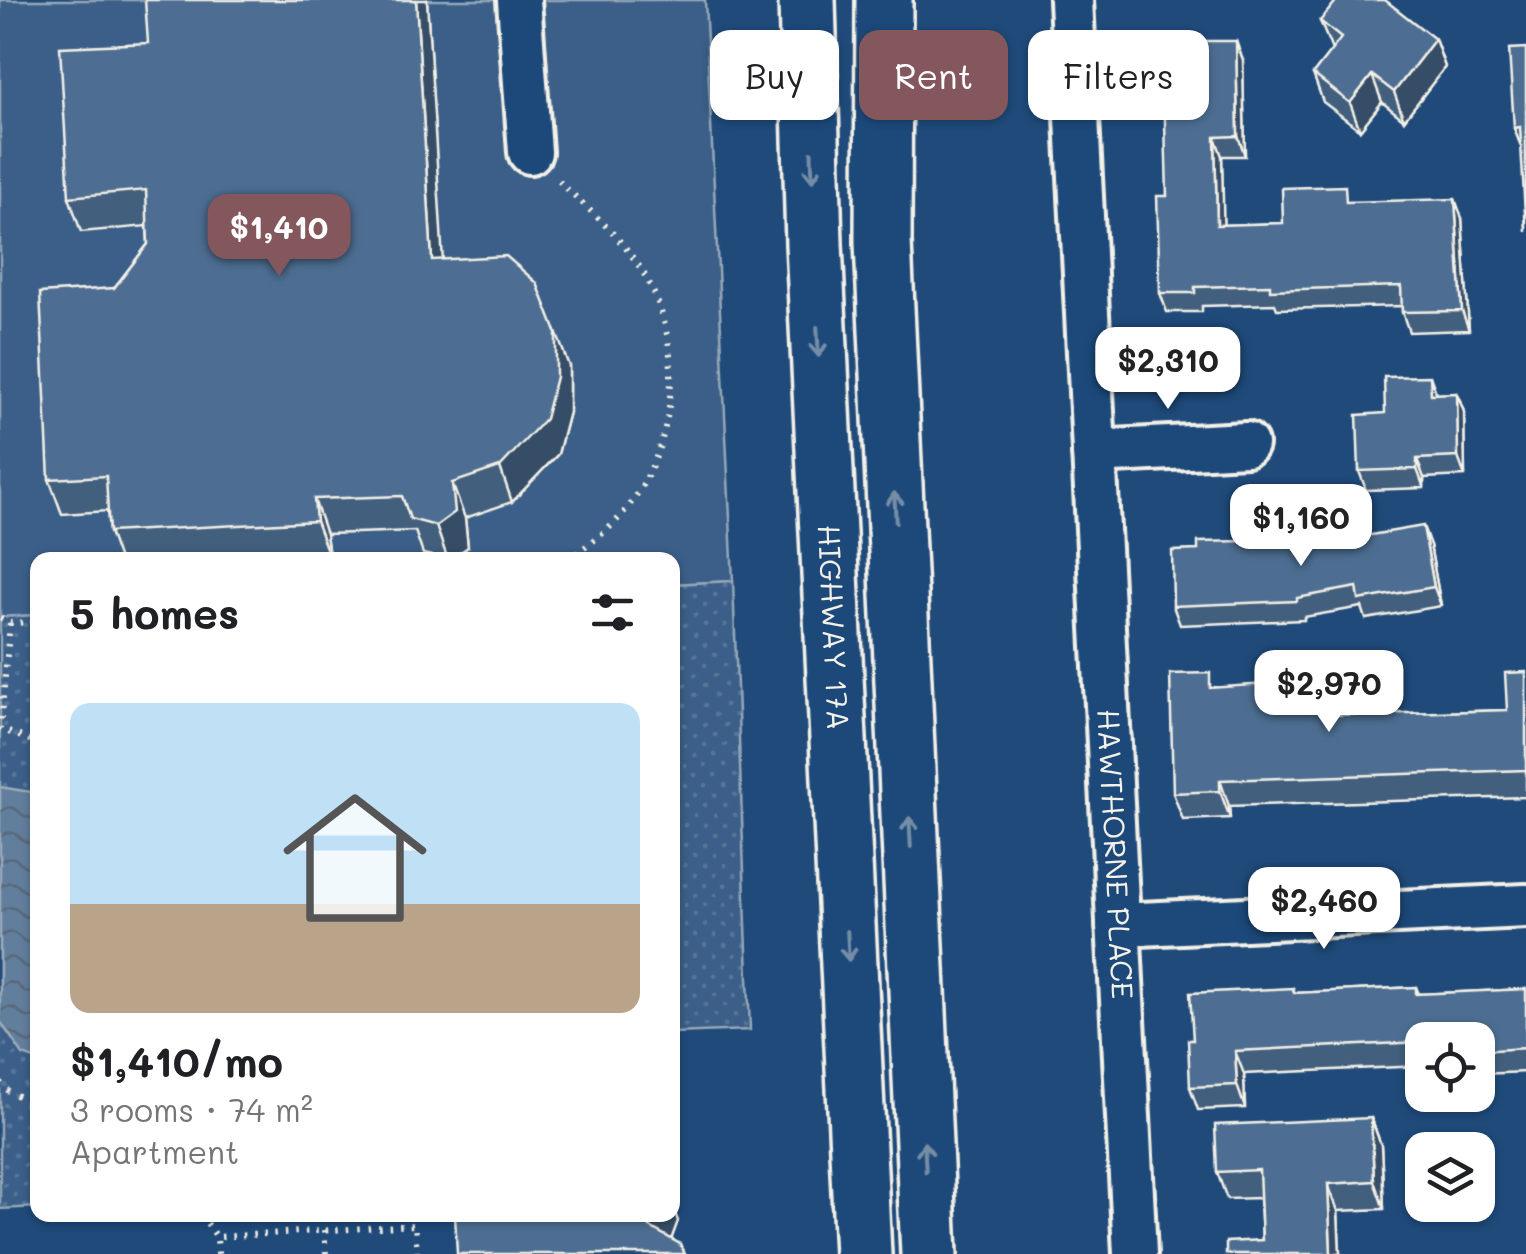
<!DOCTYPE html>
<meta charset="utf-8">
<style>
:root{--surface:#fff;--page:#f2f2f2;--text:#202124;--muted:#757577;--accent:#84575d}
body{margin:0;font-family:Mali,sans-serif;background:var(--page);color:var(--text);height:100vh;display:flex;flex-direction:column;font-size:38px;white-space:nowrap}
*{box-sizing:border-box;margin:0}
p{font-size:32px;color:var(--muted)}
.icon{flex:none;width:55px;height:55px;fill:none;stroke:currentColor;stroke-width:2;stroke-linecap:round;stroke-linejoin:round}
.map{position:relative;flex:1;overflow:hidden}
.drawer{position:absolute;left:30px;top:552px;width:650px;height:670px;display:flex;flex-direction:column;background:var(--surface);border-radius:20px;box-shadow:0 2px 8px #0004}
.drawer>*{flex:none}
.banner{position:absolute;left:710px;top:30px;width:665px;height:90px;display:flex;gap:20px}
.buttons{position:absolute;left:1405px;top:1022px;display:grid;gap:20px}
.buttons a{display:grid;place-items:center;width:90px;height:90px;border-radius:20px;background:var(--surface);box-shadow:0 2px 8px #0004;font-size:50px}
.price{position:absolute;translate:-50% -85px;padding:0 22px;border-radius:20px;background:#fff;color:#222;font-size:32px;line-height:65px;filter:drop-shadow(0 2px 5px #0008)}
.price::after{content:'';position:absolute;left:50%;top:60px;width:30px;height:22px;margin-left:-15px;background:inherit;clip-path:polygon(0 0,100% 0,50% 100%)}
.price.on{background:var(--accent);color:#fff}
ul{padding:0;list-style:none}
li{display:grid;align-content:center;gap:20px;height:530px;padding:0 40px}
li span{display:grid;place-items:center;height:310px;border-radius:20px;color:#555}
li>.icon{margin-inline-start:auto}
span .icon{width:180px;height:180px;fill:#fffc;stroke-width:1}
li b{font-size:42px}
h2{display:flex;justify-content:space-between;align-items:center;height:120px;padding:0 40px;font-size:42px}
.pill{padding:0 35px;border-radius:20px;background:var(--surface);box-shadow:0 2px 8px #0004;font-size:35px;line-height:90px}
.pill.on{background:var(--accent);color:#fff}
.map>svg:first-child{display:block}
.grass{fill:#3a5f88;stroke:#97a8b8;stroke-width:2.5}
.park{fill:url(#park-dots);stroke:#97a8b8;stroke-width:2.5}
.water{fill:url(#water-waves);stroke:#9cacbb;stroke-width:2.5}
.lines{fill:none;stroke-linecap:round;stroke-linejoin:round}
.minor-casing{stroke:#f4f1e8;stroke-width:50}
.highway-casing{stroke:#f4f1e8;stroke-width:62}
.path{stroke:#f4f1e8;stroke-width:6;stroke-dasharray:2.5 8;stroke-linecap:butt}
.minor{stroke:#1f4a7a;stroke-width:42}
.highway{stroke:#1f4a7a;stroke-width:55}
.wall{fill:#425f7e;stroke:#f4f1e8;stroke-width:2.5}
.shaded-wall{fill:#364d66;stroke:#f4f1e8;stroke-width:2.5}
.building{fill:#4d6e92;stroke:#f4f1e8;stroke-width:2.5}
.oneway{stroke:#748da6}
.labels{text-anchor:middle;stroke-width:8;stroke-linejoin:round;paint-order:stroke}
.street-label{font-size:30px;fill:#f4f1e8;stroke:#1f4a7a}
</style>
<div class="map">
<svg width="1526" height="1254" viewBox="0 0 1526 1254">
<defs>
<pattern id="park-dots" width="8" height="8" patternUnits="userSpaceOnUse" patternTransform="scale(2.5)"><rect width="8" height="8" fill="#3a5f88"/><path d="M2 2h.1M6 6h.1" fill="none" stroke="#577699" stroke-width="1.8" stroke-linecap="round"/></pattern>
<pattern id="water-waves" width="16" height="10" patternUnits="userSpaceOnUse" patternTransform="scale(2.5)"><rect width="16" height="10" fill="#627e9d"/><path d="M0 5q4-4 8 0t8 0" fill="none" stroke="#58687a"/></pattern>
</defs>
<rect width="100%" height="100%" fill="#1f4a7a"/>
<filter id="ink" filterUnits="userSpaceOnUse"><feTurbulence type="fractalNoise" baseFrequency=".01" numOctaves="2"/><feDisplacementMap in="SourceGraphic" scale="20" xChannelSelector="R" yChannelSelector="G"/><feConvolveMatrix kernelMatrix="1 2 1 2 8 2 1 2 1" color-interpolation-filters="sRGB"/></filter>
<g filter="url(#ink)">
<!-- grass -->
<path class="grass" d="M0 0H705L733 581 673 584 672 560H38L37 615 0 617Z"/>
<!-- park -->
<path class="park" d="M733 581 750 1030 673 1033V584Z
M37 615V1207L0 1209V617Z"/>
<!-- water -->
<path class="water" d="M0 787 37 793V1060L23 1055 0 1021Z"/>
<g class="lines">
<defs>
<g id="minor">
<path d="M519 0 530 152"/>
<path id="s1" d="M1071 0 1135 1254"/>
<path d="M1094 452 1246 444"/>
<path d="M1118 925 1526 906"/>
</g>
<g id="highway">
<path id="s2" d="M807 0 814 244 863 1254"/>
<path d="M884 0 883 242 929 1254"/>
</g>
</defs>
<!-- minor casing -->
<use href="#minor" class="minor-casing"/>
<!-- highway casing -->
<use href="#highway" class="highway-casing"/>
<!-- path -->
<path class="path" d="M559 181C591 212 630 244 650 285 688 359 673 461 616 521 602 536 583 548 568 560
M0 618 10 623 38 622
M10 623 0 729 38 743
M0 1082 5 1089 38 1107
M201 1215 217 1237
M324 1230 326 1254
M218 1254 217 1237 415 1225 417 1254"/>
<!-- minor -->
<use href="#minor" class="minor"/>
<!-- highway -->
<use href="#highway" class="highway"/>
</g>
<!-- wall -->
<path class="wall" d="M427 0 442 259 569 366V412L558 454 512 502 465 518 468 547 450 560 423 554 415 531 326 534 329 556 252 560H119L109 532 107 511 62 514 49 479 114 288 148 244 147 226 81 232 69 197 148 43Z
M1320 21 1435 39 1445 67 1404 120 1382 102 1360 130 1323 102 1313 74 1332 50Z
M1526 48 1521 147 1514 128Z
M1243 60 1245 156H1222L1223 225 1283 223 1351 202 1462 218 1469 330 1409 332 1402 312V306L1277 309 1275 304 1202 306V312H1167L1160 293 1167 196 1169 86Z
M1457 393 1464 412 1465 476 1424 478V488L1366 490 1359 471 1437 394Z
M1294 540 1298 548 1430 545 1441 606 1366 619 1362 607 1304 617V620L1180 625 1173 606 1198 550Z
M1526 672V797L1229 806 1230 818 1183 820 1173 793 1215 687 1347 705 1348 715 1507 710Z
M1416 987 1419 994 1526 989V1072L1478 1074V1040H1422V1066L1244 1074 1245 1108 1198 1110 1190 1087 1193 1040 1293 988 1295 993Z
M1371 1118 1381 1145 1384 1209 1338 1211 1340 1254H1226L1262 1240 1260 1198 1227 1199 1217 1172Z"/>
<!-- shaded-wall -->
<path class="shaded-wall" d="M416 0H427L445 295 432 260Z
M1435 39 1445 67 1404 120 1394 92Z
M1236 41 1243 60 1245 156 1238 136Z
M1372 75 1382 102 1360 130 1350 103Z
M1215 137 1222 156 1224 244 1217 225Z
M1455 199 1462 218 1469 330 1462 311Z
M556 332 569 366V412L558 454 512 502 500 467Z
M1430 376 1437 395 1431 394Z
M1457 393 1464 412 1465 476 1458 457Z
M1417 459 1424 478V488L1417 469Z
M452 483 465 518 468 547 448 560 436 526Z
M314 499 326 534 329 556 316 521Z
M1423 526 1430 545 1441 606 1434 587Z
M1338 679 1347 705 1349 742 1339 715Z
M1220 780 1229 806 1230 818 1220 791Z
M1235 1051 1244 1074 1245 1108 1237 1085Z
M1371 1118 1381 1145 1384 1209 1374 1181Z
M1328 1184 1338 1211 1340 1254H1331Z
M672 1205 678 1221 666 1254 650 1227 653 1215H672Z"/>
<!-- building -->
<path class="building" d="M145 0H416L432 260 506 256 537 283 556 332V377L545 419 500 467 452 483 455 512 436 526 410 519 402 496 314 499 316 521 109 532 106 476 49 479 40 293 114 288 148 244 146 190 69 197 60 47 148 43Z
M1337 0H1385L1435 39 1394 92 1372 75 1350 103 1313 74 1341 38 1320 21Z
M1197 41H1236L1238 136 1215 137 1217 225 1283 223 1282 188 1345 186 1346 202 1455 199 1462 311 1402 312 1401 286 1270 290V285L1195 287V293H1160L1157 196H1167L1164 86H1169L1168 47 1197 46Z
M1526 48V232L1520 127 1514 128 1509 49Z
M1430 376 1431 394 1457 393 1458 457 1417 459V469L1359 471 1357 415 1385 413 1384 377Z
M1423 526 1434 587 1359 600 1357 587 1297 598V601L1173 606 1172 551 1198 550V542L1294 540 1295 548Z
M1526 672V770L1220 780V791L1173 793 1170 674 1210 673V688L1338 679 1339 715 1507 710 1505 673Z
M1416 987V994L1526 989V1048L1478 1051V1040H1422V1042L1235 1051 1237 1085 1190 1087 1188 1040H1193L1190 993 1293 988 1294 993Z
M1371 1118 1374 1181 1328 1184 1331 1254H1226V1242L1262 1240 1259 1170 1217 1172 1215 1125Z
M455 1215H654L650 1227 680 1244 685 1254H457Z"/>
<!-- one-way arrows -->
<defs><path id="oneway-shaft" d="M-6 0H5M1.5-3L5.5 0L1.5 3" fill="none" stroke-width="1.6" stroke-linecap="round" stroke-linejoin="round" transform="scale(2.5)"/></defs>
<g class="oneway">
<use href="#oneway-shaft" transform="translate(812 167) rotate(88)"/>
<use href="#oneway-shaft" transform="translate(818 342) rotate(87)"/>
<use href="#oneway-shaft" transform="translate(895 507) rotate(-93)"/>
<use href="#oneway-shaft" transform="translate(910 832) rotate(-93)"/>
<use href="#oneway-shaft" transform="translate(848 946) rotate(87)"/>
<use href="#oneway-shaft" transform="translate(925 1157) rotate(-93)"/>
</g>
</g>
<g class="labels">
<!-- street labels -->
<g class="street-label">
<text dy="10" stroke="none"><textPath href="#s2" startOffset="628">HIGHWAY 17A</textPath></text>
<text dy="10" stroke="none"><textPath href="#s1" startOffset="855">HAWTHORNE PLACE</textPath></text>
</g>
</g>
</svg>
<div class="buttons">
<a><svg class="icon" aria-label="locate" viewBox="0 0 24 24"><circle cx="12" cy="12" r="6"/><path d="M12 2v4M12 18v4M2 12h4M18 12h4"/></svg></a>
<a><svg class="icon" aria-label="layers" viewBox="0 0 24 24"><path d="M12 4l9 5-9 5-9-5zM3 14l9 5 9-5"/></svg></a>
</div>
<b class="price on" style="left:279px;top:279px">$1,410</b>
<b class="price" style="left:1168px;top:412px">$2,310</b>
<b class="price" style="left:1301px;top:569px">$1,160</b>
<b class="price" style="left:1329px;top:735px">$2,970</b>
<b class="price" style="left:1324px;top:952px">$2,460</b>
<div class="banner">
<a class="pill">Buy</a>
<a class="pill on">Rent</a>
<a class="pill">Filters</a>
</div>
<section class="drawer">
<h2>5 homes<svg class="icon" aria-label="filters" viewBox="0 0 24 24"><path d="M4 7h16M4 17h16"/><circle cx="9" cy="7" r="2"/><circle cx="15" cy="17" r="2"/></svg></h2>
<ul>
<li><span style="background:linear-gradient(#bfe0f5 65%,#b9a48a 0)"><svg class="icon" aria-label="home" viewBox="0 0 24 24"><path d="M3 11l9-7 9 7M6 9v11h12V9"/></svg></span><div><b>$1,410/mo</b><p>3 rooms · 74 m²</p><p>Apartment</p></div></li>
</ul>
</section>
</div>
